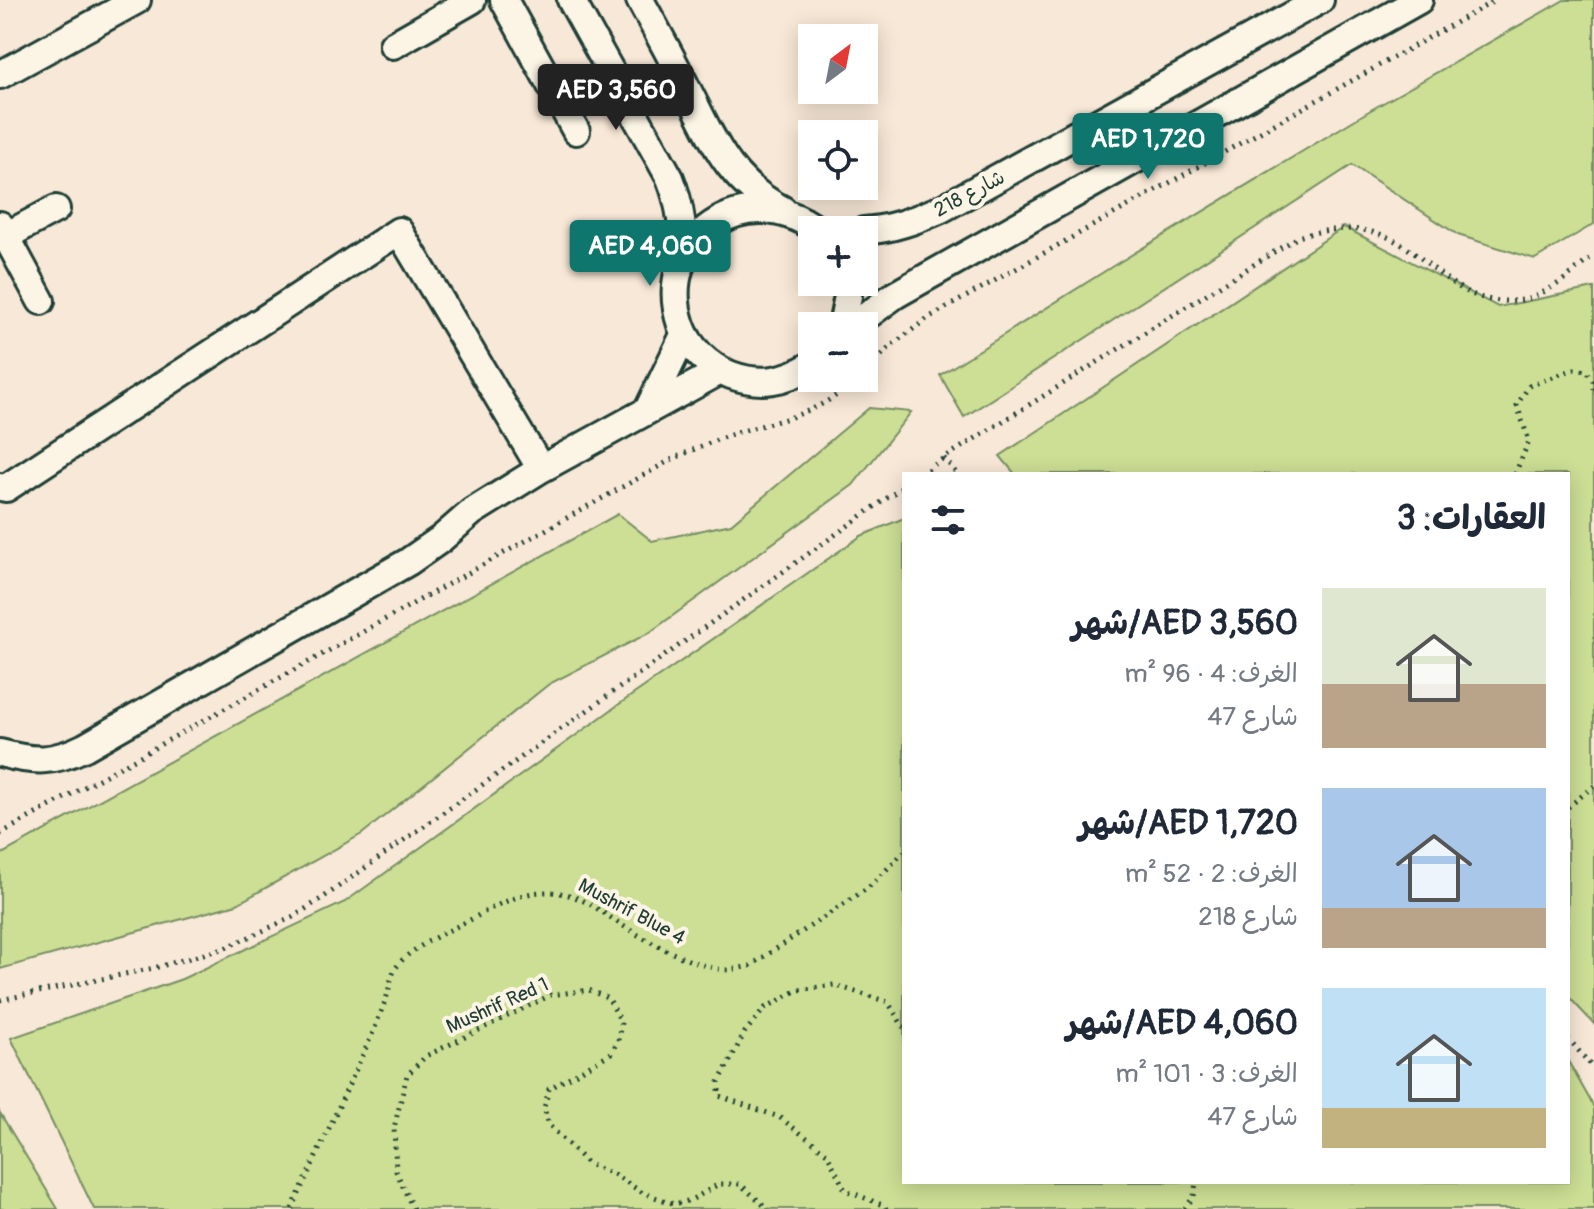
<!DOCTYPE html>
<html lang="ar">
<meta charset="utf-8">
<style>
:root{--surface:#fff;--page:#f2f2f3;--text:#1f2937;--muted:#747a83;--accent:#0f766e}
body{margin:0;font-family:Pangolin,"Playpen Sans Arabic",sans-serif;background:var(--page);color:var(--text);direction:rtl;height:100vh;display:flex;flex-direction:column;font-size:30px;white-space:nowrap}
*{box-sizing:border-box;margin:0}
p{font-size:26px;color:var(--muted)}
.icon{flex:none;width:44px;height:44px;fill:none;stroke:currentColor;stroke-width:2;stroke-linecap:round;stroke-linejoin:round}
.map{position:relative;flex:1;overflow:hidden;direction:ltr}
.side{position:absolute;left:902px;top:472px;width:668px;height:712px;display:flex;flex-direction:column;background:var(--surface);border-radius:0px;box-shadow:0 4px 20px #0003;direction:rtl}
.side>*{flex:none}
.needle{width:52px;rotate:32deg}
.buttons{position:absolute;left:798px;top:24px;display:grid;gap:16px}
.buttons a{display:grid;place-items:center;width:80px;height:80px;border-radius:0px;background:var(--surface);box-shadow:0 4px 20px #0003;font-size:40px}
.price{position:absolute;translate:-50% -68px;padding:0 18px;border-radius:8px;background:var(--accent);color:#fff;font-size:26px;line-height:52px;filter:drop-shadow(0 2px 4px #0008)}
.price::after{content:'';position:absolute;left:50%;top:48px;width:24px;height:18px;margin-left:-12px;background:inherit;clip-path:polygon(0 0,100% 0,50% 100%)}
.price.selected{background:#222;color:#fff}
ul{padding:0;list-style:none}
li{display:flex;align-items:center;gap:24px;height:200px;padding:0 24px}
li span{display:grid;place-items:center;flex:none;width:224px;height:160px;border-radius:0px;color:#555}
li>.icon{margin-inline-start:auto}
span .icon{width:96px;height:96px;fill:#fffc;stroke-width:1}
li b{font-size:34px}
h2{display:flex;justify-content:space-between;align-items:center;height:96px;padding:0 24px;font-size:34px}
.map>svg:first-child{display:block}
.green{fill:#ccdf94;stroke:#768e64;stroke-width:2}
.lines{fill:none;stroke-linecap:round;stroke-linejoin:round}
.minor-casing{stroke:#1f3d34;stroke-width:32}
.path{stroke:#1f3d34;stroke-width:5;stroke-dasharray:2 6;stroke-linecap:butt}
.minor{stroke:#fcf5e5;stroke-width:26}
.labels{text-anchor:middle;stroke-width:8;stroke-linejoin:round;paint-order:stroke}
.street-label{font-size:20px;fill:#1f3d34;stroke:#fcf5e5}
</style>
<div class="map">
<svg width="1594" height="1209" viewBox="0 0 1594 1209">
<rect width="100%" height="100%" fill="#f8e8d7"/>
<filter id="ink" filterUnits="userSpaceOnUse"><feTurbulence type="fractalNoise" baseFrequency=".0125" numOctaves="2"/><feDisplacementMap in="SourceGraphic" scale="16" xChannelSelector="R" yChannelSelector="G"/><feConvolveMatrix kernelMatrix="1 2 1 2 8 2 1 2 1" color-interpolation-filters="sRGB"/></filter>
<g filter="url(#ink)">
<!-- green -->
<path class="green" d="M1564 0H1594V224L1535 259 1458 235 1352 165 964 417 940 375 1113 266 1369 111Z
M1344 227 1498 307 1594 288V1024L1568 996V474H1015L1000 456Z
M869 408 911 412 853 485 649 633 549 684 362 834 237 904 0 969V855L618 514 652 541 731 524Z
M904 518V1182H1568V1061L1594 1107V1209H94L11 1038 182 979 345 902 618 705 861 536Z
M0 1113 58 1209H0Z"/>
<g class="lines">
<defs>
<path id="minor" d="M504 0 576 131
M571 0 670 178C681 206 684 231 682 261
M640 0C656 29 672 58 686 87 713 139 727 181 783 210
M393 45 472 0
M0 75 137 0
M0 225 41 301
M864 231C892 229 916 220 941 209L1320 0
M6 236 56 209
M842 326 848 296 846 282
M853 326 895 295 918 282 1419 0
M812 365C785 381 761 386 731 375 708 366 689 348 681 325 652 239 747 176 817 230
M648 410 684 335
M541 469 720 371
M0 487 6 488 399 231 541 469 472 512 441 539 408 562 85 747C53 763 34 762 0 753"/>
</defs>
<!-- minor casing -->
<use href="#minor" class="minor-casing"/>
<!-- path -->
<path class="path" d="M864 372 892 345 928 318 1496 0
M944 458 957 474
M921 474 944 458 1298 237C1331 227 1368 224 1399 243 1438 266 1459 303 1510 301 1520 301 1530 299 1539 294 1560 285 1577 269 1594 255
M1515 474 1529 441 1517 405 1529 386 1574 369 1587 371 1593 381 1594 390
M1568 807 1594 786
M0 834 669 461C692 450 715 440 739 432 789 417 817 415 858 378
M0 1000 154 968 225 948 293 917 324 897 904 486
M1568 1038 1594 1069
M292 1209 375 1028C378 1018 383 1009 386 999 390 988 390 975 398 965 410 948 450 930 470 920 492 908 517 893 543 892 577 890 599 911 625 927 649 942 693 966 720 969 730 971 740 968 750 966L868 888 904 852
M413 1209 396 1171 394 1128 407 1075 426 1056 551 995 589 990 609 999 621 1022 618 1041 611 1053 549 1089 544 1108 549 1125 588 1164 615 1175 643 1193 675 1204 691 1200 719 1184H740L768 1209
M886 1209 885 1206 845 1190 827 1153 779 1117 719 1096V1082L745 1032 765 1008 798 990 834 985 888 1002 904 1028
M1185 1209 1194 1196 1196 1182"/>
<!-- minor -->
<use href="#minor" class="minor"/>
</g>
</g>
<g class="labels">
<!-- street labels -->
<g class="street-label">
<text transform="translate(969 193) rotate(-28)" y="7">شارع 218</text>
<text transform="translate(632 911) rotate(28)" y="7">Mushrif Blue 4</text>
<text transform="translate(497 1005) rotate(-24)" y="7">Mushrif Red 1</text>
</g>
</g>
</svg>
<div class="buttons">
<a><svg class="needle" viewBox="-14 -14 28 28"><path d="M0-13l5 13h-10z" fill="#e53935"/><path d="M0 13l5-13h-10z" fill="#747a83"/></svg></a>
<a><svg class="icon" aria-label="locate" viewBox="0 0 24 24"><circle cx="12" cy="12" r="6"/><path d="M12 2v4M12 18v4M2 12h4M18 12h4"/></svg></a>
<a>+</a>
<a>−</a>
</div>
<b class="price selected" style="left:616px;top:132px">AED 3,560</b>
<b class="price" style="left:1148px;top:181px">AED 1,720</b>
<b class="price" style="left:650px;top:288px">AED 4,060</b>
<section class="side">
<h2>العقارات: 3<svg class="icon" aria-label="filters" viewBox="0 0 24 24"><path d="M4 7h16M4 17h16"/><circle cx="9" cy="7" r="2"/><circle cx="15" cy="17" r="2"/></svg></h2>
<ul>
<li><span style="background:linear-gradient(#dfe7d0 60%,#b9a48a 0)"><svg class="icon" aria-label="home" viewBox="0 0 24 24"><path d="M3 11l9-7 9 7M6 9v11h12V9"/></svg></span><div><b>AED 3,560/شهر</b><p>الغرف: 4 · 96 m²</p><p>شارع 47</p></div></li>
<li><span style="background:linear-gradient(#a9c7e8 75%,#b9a48a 0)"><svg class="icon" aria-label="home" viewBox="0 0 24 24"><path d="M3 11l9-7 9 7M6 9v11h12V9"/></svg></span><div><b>AED 1,720/شهر</b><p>الغرف: 2 · 52 m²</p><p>شارع 218</p></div></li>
<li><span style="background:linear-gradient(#bfe0f5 75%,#c2b280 0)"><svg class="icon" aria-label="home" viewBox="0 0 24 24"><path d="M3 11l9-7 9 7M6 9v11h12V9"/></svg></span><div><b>AED 4,060/شهر</b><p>الغرف: 3 · 101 m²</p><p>شارع 47</p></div></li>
</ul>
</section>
</div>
